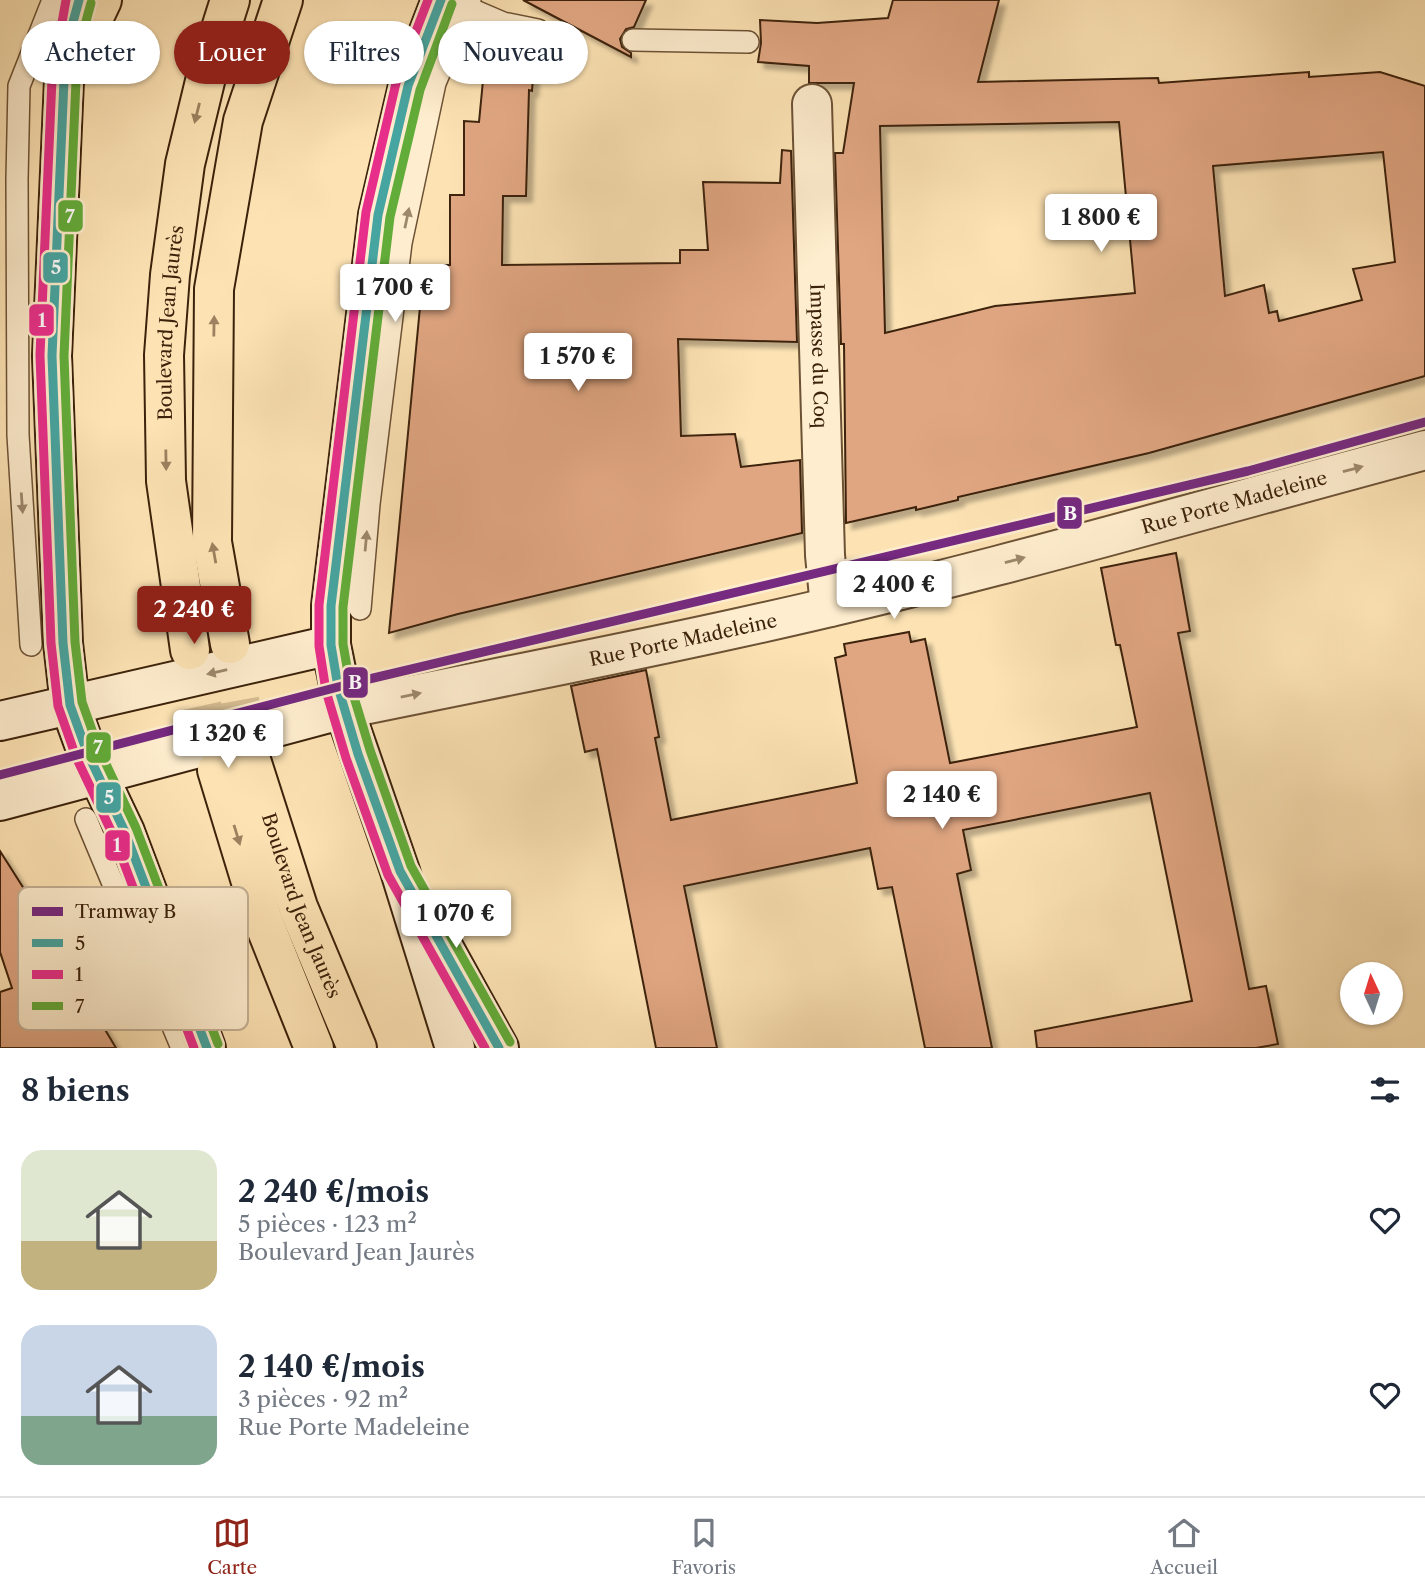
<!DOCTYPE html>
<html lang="fr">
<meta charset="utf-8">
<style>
:root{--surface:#fff;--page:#f6f6f7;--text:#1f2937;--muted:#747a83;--line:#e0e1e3;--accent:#8f2418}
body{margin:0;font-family:"Libre Caslon Text",serif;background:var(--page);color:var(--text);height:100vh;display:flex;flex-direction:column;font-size:26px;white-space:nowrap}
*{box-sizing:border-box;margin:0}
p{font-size:23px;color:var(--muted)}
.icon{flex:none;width:38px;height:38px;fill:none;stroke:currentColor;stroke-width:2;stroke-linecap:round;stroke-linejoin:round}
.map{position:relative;height:1048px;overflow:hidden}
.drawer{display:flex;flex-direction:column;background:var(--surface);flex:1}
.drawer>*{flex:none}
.banner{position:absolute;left:21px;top:21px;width:700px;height:63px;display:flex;gap:14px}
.needle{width:46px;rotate:356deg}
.controls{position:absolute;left:1340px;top:962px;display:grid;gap:14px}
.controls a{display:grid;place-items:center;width:63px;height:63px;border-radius:50%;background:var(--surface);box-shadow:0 2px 5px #0004;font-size:35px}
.price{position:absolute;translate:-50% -60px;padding:0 16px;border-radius:7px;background:#fff;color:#222;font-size:23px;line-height:46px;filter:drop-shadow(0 2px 4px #0008)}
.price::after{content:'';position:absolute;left:50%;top:42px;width:21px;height:16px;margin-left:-10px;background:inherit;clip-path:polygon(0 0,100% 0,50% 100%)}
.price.on{background:var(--accent);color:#fff}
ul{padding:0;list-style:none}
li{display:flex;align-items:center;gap:21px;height:175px;padding:0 21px}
li span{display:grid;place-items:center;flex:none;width:196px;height:140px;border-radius:21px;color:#555}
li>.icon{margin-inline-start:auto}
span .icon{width:84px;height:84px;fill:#fffc;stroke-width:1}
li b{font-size:30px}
h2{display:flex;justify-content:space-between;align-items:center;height:84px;padding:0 21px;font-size:30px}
.tag{padding:0 24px;border-radius:32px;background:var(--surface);box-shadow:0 2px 5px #0004;font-size:24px;line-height:63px}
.tag.on{background:var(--accent);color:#fff}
.tabs{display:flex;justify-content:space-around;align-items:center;height:98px;border-top:2px solid var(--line);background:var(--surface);font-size:19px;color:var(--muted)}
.tabs a{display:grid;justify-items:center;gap:4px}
.tabs .on{color:var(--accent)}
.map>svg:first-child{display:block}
.building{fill:#e0a682;stroke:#3c220b;stroke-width:2;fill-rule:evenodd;filter:url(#shadow)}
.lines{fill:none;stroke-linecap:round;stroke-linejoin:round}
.primary-tunnel{stroke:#d6bc92;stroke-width:38;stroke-dasharray:38 19;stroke-linecap:butt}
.lane-casing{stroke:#6c5235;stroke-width:24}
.street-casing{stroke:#6c5235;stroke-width:42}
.secondary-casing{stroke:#3c220b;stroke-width:42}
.primary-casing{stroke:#3c220b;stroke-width:42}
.lane{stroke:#feedce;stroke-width:21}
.street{stroke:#feedce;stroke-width:38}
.secondary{stroke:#feedce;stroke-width:38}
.primary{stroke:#fde3b4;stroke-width:38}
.bus-1-casing{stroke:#feedce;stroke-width:14}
.bus-2-casing{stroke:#feedce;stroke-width:14}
.bus-3-casing{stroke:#feedce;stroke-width:14}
.bus-1{stroke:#46a5a1;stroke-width:9}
.bus-2{stroke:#e82e8b;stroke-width:9}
.bus-3{stroke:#62ac39;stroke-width:9}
.tram-1-casing{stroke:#feedce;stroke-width:14}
.tram-1{stroke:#762a80;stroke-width:9}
.oneway{fill:#9c8260}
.oneway2{fill:#9d886c}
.labels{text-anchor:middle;stroke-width:7;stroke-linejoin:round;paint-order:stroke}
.street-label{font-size:19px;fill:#3c220b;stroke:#feedce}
.key{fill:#feedce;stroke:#c4b094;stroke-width:2}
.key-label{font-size:19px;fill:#3c220b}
.line-badge{stroke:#feedce;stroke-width:2.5}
.badge-label{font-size:19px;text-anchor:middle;font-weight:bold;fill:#fff}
</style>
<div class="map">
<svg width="1425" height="1048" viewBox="0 0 1425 1048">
<defs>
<filter id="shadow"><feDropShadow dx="6" dy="6" stdDeviation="2" flood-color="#0004"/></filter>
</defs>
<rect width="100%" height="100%" fill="#fde3b4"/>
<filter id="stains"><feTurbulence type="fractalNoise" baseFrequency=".00286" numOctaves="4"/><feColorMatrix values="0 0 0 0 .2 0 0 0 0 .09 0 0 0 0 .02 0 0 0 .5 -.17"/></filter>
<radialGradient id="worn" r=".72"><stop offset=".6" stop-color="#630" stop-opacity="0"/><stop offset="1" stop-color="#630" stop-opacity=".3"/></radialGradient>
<!-- building -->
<path class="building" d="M523 0H646L634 27 626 29 620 39 622 47 631 53V57Z
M893 0H999L978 82 1158 78 1159 83 1309 72V77L1380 72 1425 86V376L1149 453 958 497V500L916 510V507L846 523 844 344H841L835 153H843L854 83H809V66L758 62 761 43 760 20 817 23 888 18ZM1119 122 1135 293 995 306 885 333 880 126ZM1383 152 1395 262 1353 269 1362 300 1279 321 1277 311 1269 313 1264 285 1225 296 1213 166Z
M486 49 535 51 532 91 529 90 526 196H503L502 265 680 263V250H708L703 182 780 183 782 150 791 151 797 342 678 339 681 436 735 434 741 467 800 460 802 533 458 614 389 633 424 265H450V195H464V121L479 122Z
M1176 553 1190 631 1178 633 1249 989 1266 986 1278 1044 1256 1048H1037L1035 1031 1192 1001 1150 793 963 830 971 870 957 874 992 1048H925L892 887 878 889 870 848 684 886 717 1048H656L597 749 585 752 571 686 646 670 659 737 655 738 671 820 857 783 835 658 846 655 844 644 909 632 911 642 925 639 950 763 1137 727 1120 645H1116L1101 568Z
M0 851 59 944 76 938 96 977 87 980 97 1016 116 1048H0V992L12 988 0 952Z"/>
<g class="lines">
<!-- primary-tunnel -->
<path class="primary-tunnel" d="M230 644 251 760
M190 650 217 770"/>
<defs>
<path id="lane" d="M454 2 503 23 538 30
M633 40 748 42
M360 609 369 504 401 243 435 83 470 0
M31 645 18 435 17 179 19 86 53 0
M86 819 182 1048"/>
<g id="street">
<path id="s1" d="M812 104 825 555 830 607"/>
<path id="s2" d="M344 709C475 682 607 657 738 628 969 578 1197 511 1425 450"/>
</g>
<path id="secondary" d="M441 0 408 86 378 215 331 606V645L344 709 400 871 455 1048
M67 60 73 22 79 0
M0 721 331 645
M0 801 344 709
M437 936 499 1048"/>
<g id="primary">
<path d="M102 0 64 80 52 356 63 643 70 705 76 722 87 752 125 832 206 1048"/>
<path d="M230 644 212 542 214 289 243 121 283 0"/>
<path id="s3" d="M190 650 166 481 164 355 170 275 185 164 207 73 230 0"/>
<path id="s4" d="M251 760 298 907 357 1048"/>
<path d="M217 770 262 918 314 1048"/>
</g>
</defs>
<!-- lane casing -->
<use href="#lane" class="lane-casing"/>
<!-- street casing -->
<use href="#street" class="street-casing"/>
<!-- secondary casing -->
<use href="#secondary" class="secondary-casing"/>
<!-- primary casing -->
<use href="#primary" class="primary-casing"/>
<!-- lane -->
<use href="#lane" class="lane"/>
<!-- street -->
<use href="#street" class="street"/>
<!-- secondary -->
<use href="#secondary" class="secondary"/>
<!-- primary -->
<use href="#primary" class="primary"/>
<defs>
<path id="bus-1" d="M79 0 73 22 64 80 52 356 63 643 70 705 87 752 125 832 207 1048
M441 0 408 86 378 215 331 606V645L338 687 358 754 400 871 499 1048"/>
<path id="bus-2" d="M66 0 52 79 40 355 51 643 58 706 76 757 114 837 194 1048
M428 0 396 83 366 212 319 605V646L326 691 346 758 388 875 485 1048"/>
<path id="bus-3" d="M91 3 85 25 76 81 64 356 75 642 82 702 98 747 136 828 218 1044
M452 4 420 90 390 217 343 607V644L350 684 370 750 411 866 510 1042"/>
</defs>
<!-- bus-1 casing -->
<use href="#bus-1" class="bus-1-casing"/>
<!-- bus-2 casing -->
<use href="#bus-2" class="bus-2-casing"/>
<!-- bus-3 casing -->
<use href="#bus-3" class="bus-3-casing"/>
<!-- bus-1 -->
<use href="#bus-1" class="bus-1"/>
<!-- bus-2 -->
<use href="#bus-2" class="bus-2"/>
<!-- bus-3 -->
<use href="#bus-3" class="bus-3"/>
<defs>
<path id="tram-1" d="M0 775 365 680 1248 471 1425 422"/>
</defs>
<!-- tram-1 casing -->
<use href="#tram-1" class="tram-1-casing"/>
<!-- tram-1 -->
<use href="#tram-1" class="tram-1"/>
</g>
<!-- one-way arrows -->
<defs><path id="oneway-solid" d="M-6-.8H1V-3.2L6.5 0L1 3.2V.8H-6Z" transform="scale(1.75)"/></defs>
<g class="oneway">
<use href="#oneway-solid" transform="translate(197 113) rotate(104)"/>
<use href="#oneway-solid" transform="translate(214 326) rotate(-89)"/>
<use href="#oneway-solid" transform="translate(166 460) rotate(89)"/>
<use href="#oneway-solid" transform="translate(214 553) rotate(-100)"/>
<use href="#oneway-solid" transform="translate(237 835) rotate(73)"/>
</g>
<g class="oneway2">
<use href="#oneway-solid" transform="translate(407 218) rotate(-78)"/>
<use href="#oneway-solid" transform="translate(1353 469) rotate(-15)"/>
<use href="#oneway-solid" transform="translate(22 503) rotate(86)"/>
<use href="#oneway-solid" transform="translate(366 541) rotate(-85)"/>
<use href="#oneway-solid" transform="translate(1015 560) rotate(-15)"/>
<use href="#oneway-solid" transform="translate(217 672) rotate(167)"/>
<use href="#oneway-solid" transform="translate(411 695) rotate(-12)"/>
</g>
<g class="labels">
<!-- street labels -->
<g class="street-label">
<text dy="7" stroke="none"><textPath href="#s3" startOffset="329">Boulevard Jean Jaurès</textPath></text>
<text dy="7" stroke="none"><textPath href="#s1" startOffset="252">Impasse du Coq</textPath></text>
<text dy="7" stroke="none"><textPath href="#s2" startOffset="914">Rue Porte Madeleine</textPath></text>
<text dy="7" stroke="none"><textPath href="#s2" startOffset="346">Rue Porte Madeleine</textPath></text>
<text dy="7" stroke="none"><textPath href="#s4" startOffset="154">Boulevard Jean Jaurès</textPath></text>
</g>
</g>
<!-- legend -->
<rect x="18" y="887" width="230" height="143" rx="10" class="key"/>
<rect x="32" y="907" width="31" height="9" fill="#762a80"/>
<rect x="32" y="939" width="31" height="8" fill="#46a5a1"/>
<rect x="32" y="970" width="31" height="9" fill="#e82e8b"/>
<rect x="32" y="1002" width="31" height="8" fill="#62ac39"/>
<g class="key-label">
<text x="75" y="918">Tramway B</text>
<text x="75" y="950">5</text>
<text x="75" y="981">1</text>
<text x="75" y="1013">7</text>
</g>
<g class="line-badge">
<rect x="57" y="199" width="27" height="34" rx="7" fill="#62ac39"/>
<rect x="42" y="251" width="27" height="33" rx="7" fill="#46a5a1"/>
<rect x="28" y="303" width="27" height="34" rx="7" fill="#e82e8b"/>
<rect x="1056" y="496" width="27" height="34" rx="7" fill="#762a80"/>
<rect x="342" y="666" width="27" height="33" rx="7" fill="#762a80"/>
<rect x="85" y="731" width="27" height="33" rx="7" fill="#62ac39"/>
<rect x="95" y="781" width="27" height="33" rx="7" fill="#46a5a1"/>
<rect x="104" y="829" width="27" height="33" rx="7" fill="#e82e8b"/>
</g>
<g class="badge-label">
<text x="70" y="223">7</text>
<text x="56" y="274">5</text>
<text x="42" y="327">1</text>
<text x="1070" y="520">B</text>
<text x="355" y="689">B</text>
<text x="98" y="754">7</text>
<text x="109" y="804">5</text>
<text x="117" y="852">1</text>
</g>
<rect width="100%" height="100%" filter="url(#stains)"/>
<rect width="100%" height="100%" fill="url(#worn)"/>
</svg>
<div class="controls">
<a><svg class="needle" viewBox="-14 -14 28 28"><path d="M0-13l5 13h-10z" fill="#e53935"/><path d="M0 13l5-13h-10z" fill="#747a83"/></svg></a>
</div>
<b class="price" style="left:1101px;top:254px">1 800 €</b>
<b class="price" style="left:395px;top:324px">1 700 €</b>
<b class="price" style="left:578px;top:393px">1 570 €</b>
<b class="price" style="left:894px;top:621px">2 400 €</b>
<b class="price on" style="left:194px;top:646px">2 240 €</b>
<b class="price" style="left:228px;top:770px">1 320 €</b>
<b class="price" style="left:942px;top:831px">2 140 €</b>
<b class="price" style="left:456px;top:950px">1 070 €</b>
<div class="banner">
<a class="tag">Acheter</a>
<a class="tag on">Louer</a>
<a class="tag">Filtres</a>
<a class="tag">Nouveau</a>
</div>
</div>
<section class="drawer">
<h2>8 biens<svg class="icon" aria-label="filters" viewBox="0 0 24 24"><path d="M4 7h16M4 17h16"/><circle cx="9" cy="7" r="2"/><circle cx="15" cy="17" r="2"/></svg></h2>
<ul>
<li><span style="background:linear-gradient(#dfe7d0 65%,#c2b280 0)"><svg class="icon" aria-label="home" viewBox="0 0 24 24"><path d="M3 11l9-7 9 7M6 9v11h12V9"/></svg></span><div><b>2 240 €/mois</b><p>5 pièces · 123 m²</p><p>Boulevard Jean Jaurès</p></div><svg class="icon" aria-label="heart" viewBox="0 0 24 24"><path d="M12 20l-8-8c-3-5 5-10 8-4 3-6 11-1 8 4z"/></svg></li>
<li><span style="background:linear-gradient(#c9d6e8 65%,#7fa58c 0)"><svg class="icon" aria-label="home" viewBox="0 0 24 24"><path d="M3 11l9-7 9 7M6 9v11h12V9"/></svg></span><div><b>2 140 €/mois</b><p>3 pièces · 92 m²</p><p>Rue Porte Madeleine</p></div><svg class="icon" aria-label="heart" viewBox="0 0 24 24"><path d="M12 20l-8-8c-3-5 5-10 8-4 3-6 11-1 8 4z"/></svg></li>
</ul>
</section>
<nav class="tabs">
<a class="on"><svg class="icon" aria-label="map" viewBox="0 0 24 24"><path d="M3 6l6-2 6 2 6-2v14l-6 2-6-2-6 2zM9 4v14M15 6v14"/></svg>Carte</a>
<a><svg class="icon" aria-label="saved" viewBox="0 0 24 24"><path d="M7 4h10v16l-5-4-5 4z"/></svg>Favoris</a>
<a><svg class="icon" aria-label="home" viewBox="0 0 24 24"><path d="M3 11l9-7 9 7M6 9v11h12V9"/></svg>Accueil</a>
</nav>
